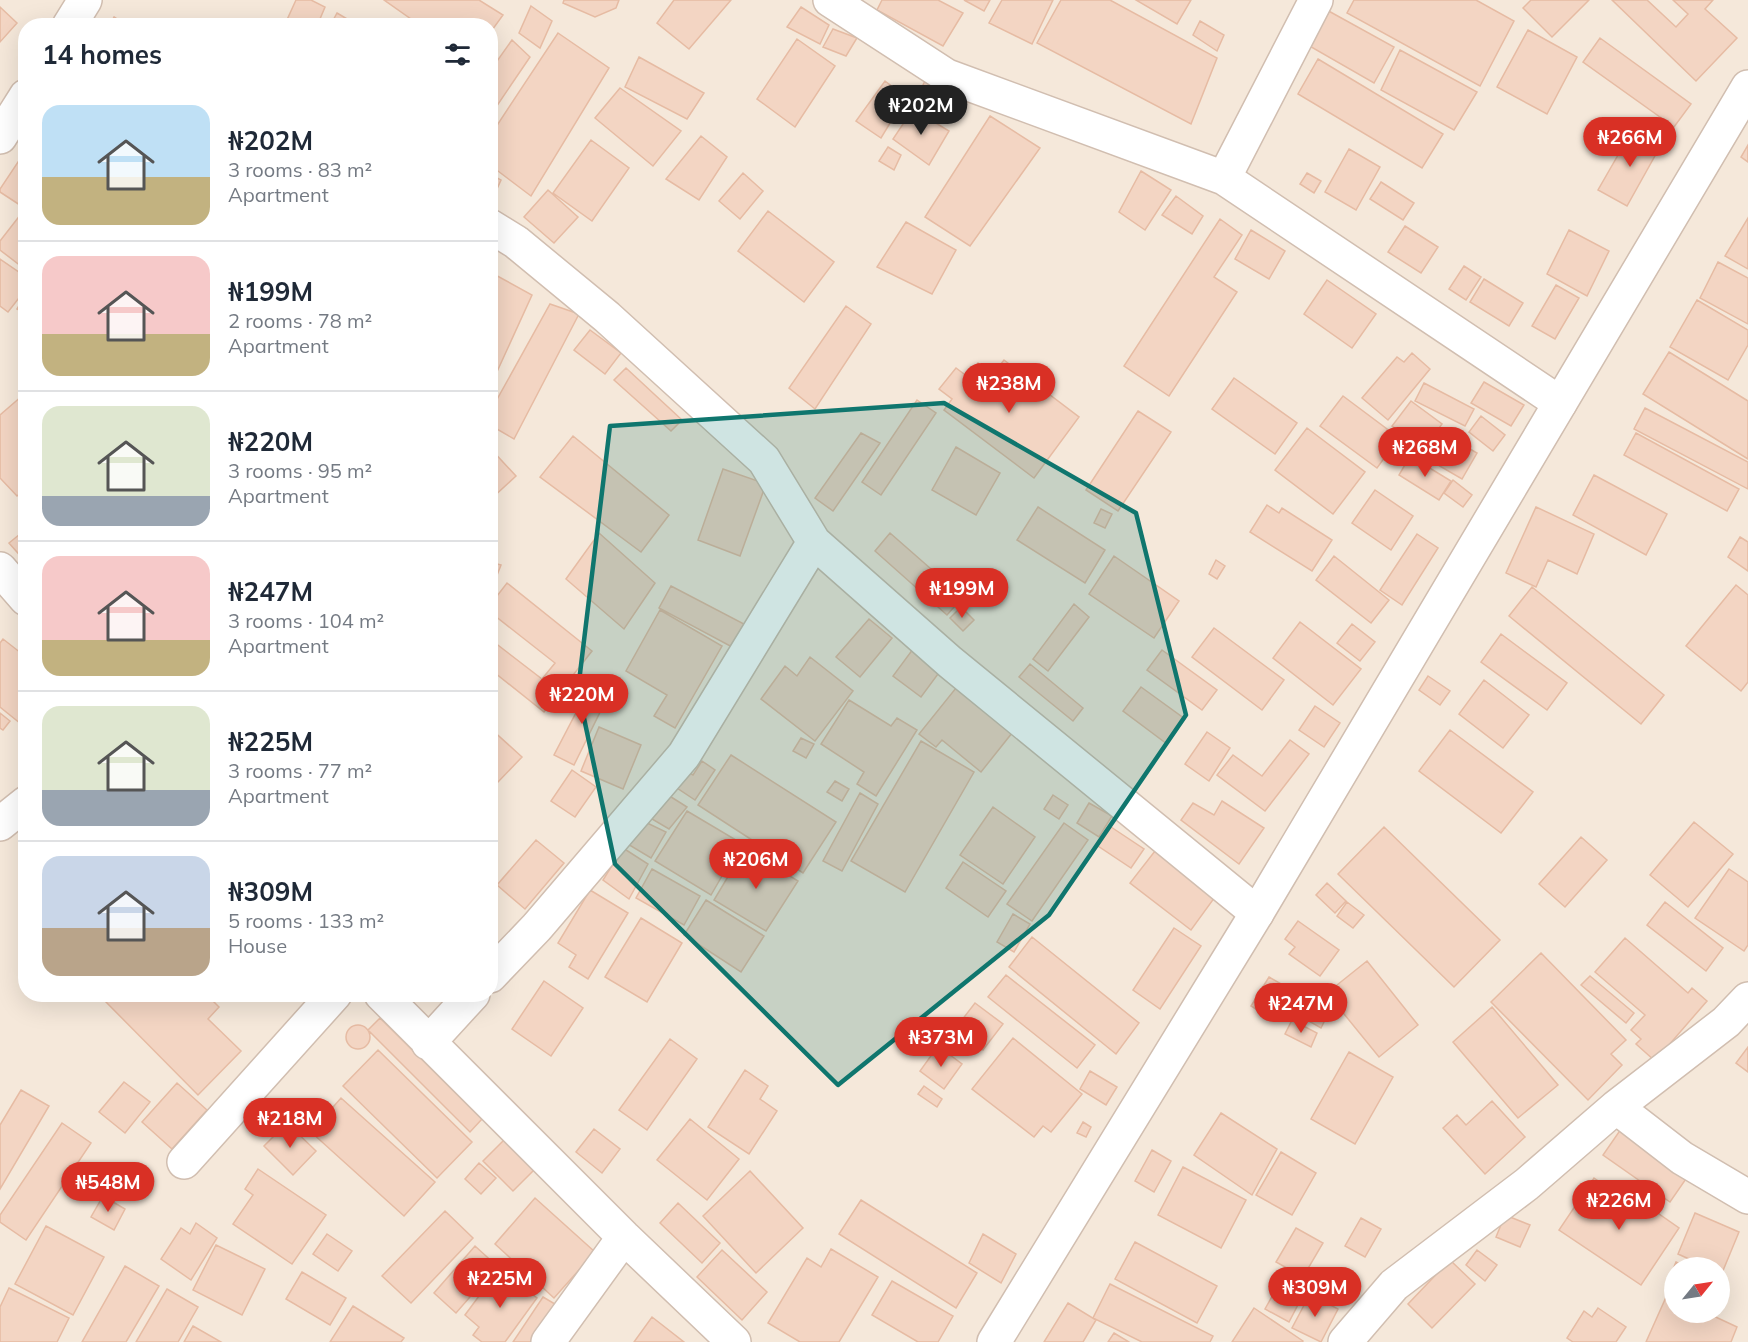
<!DOCTYPE html>
<meta charset="utf-8">
<style>
:root{--surface:#fff;--page:#f6f6f7;--text:#1f2937;--muted:#747a83;--line:#e0e1e3;--accent:#d93025}
body{margin:0;font-family:Mulish,sans-serif;background:var(--page);color:var(--text);height:100vh;display:flex;flex-direction:column;font-size:22px;white-space:nowrap}
*{box-sizing:border-box;margin:0}
p{font-size:20px;color:var(--muted)}
.icon{flex:none;width:33px;height:33px;fill:none;stroke:currentColor;stroke-width:2;stroke-linecap:round;stroke-linejoin:round}
.map{position:relative;flex:1;overflow:hidden}
.sheet{position:absolute;left:18px;top:18px;width:480px;height:984px;display:flex;flex-direction:column;background:var(--surface);border-radius:24px;box-shadow:0 6px 24px #0002}
.sheet>*{flex:none}
.needle{width:39px;rotate:60deg}
.buttons{position:absolute;left:1664px;top:1257px;display:grid;gap:12px}
.buttons a{display:grid;place-items:center;width:66px;height:66px;border-radius:50%;background:var(--surface);box-shadow:0 6px 24px #0002;font-size:30px}
.price{position:absolute;translate:-50% -51px;padding:0 14px;border-radius:21px;background:var(--accent);color:#fff;font-size:20px;line-height:39px;filter:drop-shadow(0 2px 3px #0008)}
.price::after{content:'';position:absolute;left:50%;top:36px;width:18px;height:14px;margin-left:-9px;background:inherit;clip-path:polygon(0 0,100% 0,50% 100%)}
.price.current{background:#222;color:#fff}
ul{padding:0;list-style:none}
li{display:flex;align-items:center;gap:18px;height:150px;padding:0 24px}
li+li{border-top:2px solid var(--line)}
li span{display:grid;place-items:center;flex:none;width:168px;height:120px;border-radius:18px;color:#555}
li>.icon{margin-inline-start:auto}
span .icon{width:72px;height:72px;fill:#fffc;stroke-width:1}
li b{font-size:26px}
h2{display:flex;justify-content:space-between;align-items:center;height:72px;padding:0 24px;font-size:26px}
.map>svg:first-child{display:block}
.residential{fill:#f5e8da;fill-rule:evenodd}
.building{fill:#f3d5c3;stroke:#e6bba3;stroke-width:1.5}
.lines{fill:none;stroke-linecap:round;stroke-linejoin:round}
.minor-casing{stroke:#d1beb0;stroke-width:36}
.tertiary-casing{stroke:#d1beb0;stroke-width:36}
.minor{stroke:#fff;stroke-width:33}
.tertiary{stroke:#fff;stroke-width:33}
.marked{fill:#0f766e;fill-opacity:0.2;stroke:#0f766e;stroke-width:4.5;stroke-linejoin:round}
</style>
<div class="map">
<svg width="1748" height="1342" viewBox="0 0 1748 1342">
<rect width="100%" height="100%" fill="#fdf6ec"/>
<!-- residential -->
<path class="residential" d="M0 0H1748V1342H0ZM26 26H490V994H26ZM1674 1268H1719V1312H1674Z"/>
<!-- building -->
<path class="building" d="M296 0H311L325 7 317 26H293L286 22Z
M384 0H479L503 15 490 33V26H421Z
M564 0H619L616 8 595 17 563 3Z
M674 0H731L689 49 657 23Z
M882 0H938L963 13 943 46 877 10Z
M964 0H990L984 11Z
M1002 0H1053L1032 44 989 23Z
M1061 0H1110L1217 58 1191 124 1037 43Z
M1136 0H1191L1177 24Z
M1354 0H1476L1514 21 1480 86 1347 13Z
M1531 0H1589L1552 37 1523 8Z
M1612 0H1647L1676 27 1688 14 1673 0H1713L1705 9 1737 38 1696 81Z
M531 6 552 21 540 48 519 33Z
M0 7 17 23 0 42Z
M801 7 829 25 820 44 787 27Z
M1325 9 1394 47 1374 83 1306 44Z
M337 13 359 26H330Z
M114 17 128 26H109Z
M1200 21 1224 35 1217 51 1193 35Z
M833 29 857 38 846 56 823 47Z
M1528 30 1577 57 1547 114 1497 87Z
M558 33 609 68 531 196 490 165V136Z
M1600 38 1691 104 1674 127 1583 62Z
M797 39 835 66 795 127 757 99Z
M512 40 530 57 490 116V71Z
M1400 50 1477 92 1454 130 1381 90Z
M639 57 704 93 687 119 625 87Z
M1318 59 1443 134 1422 168 1298 94Z
M885 81 906 97 881 138 856 121Z
M925 81 953 92 938 113 913 105Z
M620 88 681 131 653 166 595 118Z
M913 109 949 131 929 165 893 139Z
M990 116 1040 148 970 246 925 217Z
M1633 129 1661 145 1627 206 1598 190Z
M701 136 727 157 699 200 666 179Z
M591 140 629 168 592 221 553 193Z
M1748 145V162L1741 157Z
M888 147 901 155 894 170 879 161Z
M1349 149 1380 167 1356 210 1325 192Z
M20 159 26 163V209L0 192V189Z
M1141 171 1171 190 1145 230 1119 212Z
M743 173 763 191 740 219 719 201Z
M1307 173 1321 181 1314 193 1300 184Z
M490 174 501 180 491 202H490Z
M1381 182 1414 203 1403 220 1370 199Z
M548 190 578 217 554 243 524 217Z
M1176 196 1203 216 1192 234 1162 215Z
M768 211 834 262 804 302 738 251Z
M21 214 26 217V270L0 250V241Z
M1748 218V269L1725 256Z
M1220 219 1242 235 1214 277 1237 292 1169 396 1124 366Z
M906 222 956 250 932 294 877 267Z
M1405 226 1438 247 1421 273 1388 252Z
M1251 230 1285 251 1269 279 1235 259Z
M1569 230 1609 251 1587 296 1547 274Z
M0 259 26 277V289L8 312 0 306Z
M1718 262 1748 278V324L1700 298Z
M1464 266 1481 277 1466 300 1449 289Z
M490 272 532 295 490 387Z
M1484 279 1523 303 1509 326 1470 302Z
M1327 280 1376 314 1352 348 1304 314Z
M1556 285 1579 298 1555 339 1532 326Z
M26 294V314L17 309Z
M1697 300 1748 330V345L1728 380 1670 347Z
M550 304 579 314 514 439 490 425V412Z
M846 306 871 324 815 409 789 388Z
M590 330 621 353 605 374 574 350Z
M1669 352 1748 401V459L1643 394Z
M1412 353 1430 369 1388 420 1362 398 1397 357 1404 362Z
M1004 360 1079 417 1034 478 944 410 952 399 939 389 956 368 968 377 978 363 993 374Z
M626 368 682 420 671 431 614 380Z
M1234 378 1297 423 1275 454 1212 409Z
M1484 382 1524 405 1511 426 1471 403Z
M1424 383 1474 409 1465 426 1415 401Z
M22 396 26 400V488L17 496 0 478V415Z
M1343 396 1399 438 1377 468 1320 426Z
M917 400 936 413 881 495 862 482Z
M1411 401 1442 424 1424 449 1392 426Z
M1645 408 1748 462V489L1634 429Z
M1138 411 1171 432 1118 511 1086 490Z
M1481 416 1505 435 1493 451 1469 432Z
M1307 428 1365 472 1333 514 1275 470Z
M861 433 880 443 833 511 815 498Z
M1636 433 1739 489 1727 511 1624 455Z
M1446 435 1477 453 1462 479 1431 461Z
M573 436 669 515 641 552 540 477Z
M956 447 1000 473 976 515 932 490Z
M490 448 516 476 490 500Z
M1410 456 1451 481 1439 500 1399 475Z
M723 469 766 484 740 556 698 540Z
M1594 475 1667 514 1646 555 1573 515Z
M1453 480 1472 495 1463 507 1444 493Z
M1375 490 1413 516 1391 550 1352 523Z
M1267 505 1279 513 1282 508 1332 540 1312 571 1250 532Z
M1038 507 1105 550 1085 583 1017 540Z
M1536 507 1594 534 1577 574 1548 560 1536 587 1506 573Z
M1101 509 1112 514 1105 528 1094 523Z
M25 530 26 560H24L9 543Z
M599 533 655 583 624 629 566 579Z
M890 533 963 597 947 615 875 551Z
M1417 534 1438 548 1402 605 1380 590Z
M1740 537 1748 542V571L1728 557Z
M1114 556 1179 601 1154 638 1089 594Z
M1334 556 1389 600 1371 623 1316 580Z
M1216 560 1225 566 1217 579 1209 574Z
M490 562 501 565 492 588 490 587Z
M507 583 592 651 544 712 490 669V639L542 679 555 663 490 612V605Z
M1736 585 1748 595V682L1741 691 1686 646Z
M671 586 744 624 732 647 659 608Z
M1532 587 1664 695 1641 724 1509 616Z
M1074 604 1089 617 1048 671 1033 659Z
M961 607 974 620 963 631 950 618Z
M660 610 722 646 675 728 654 716 667 695 626 671Z
M869 619 892 638 860 677 836 657Z
M1300 622 1361 669 1333 705 1273 658Z
M1352 624 1375 642 1360 661 1337 643Z
M1214 628 1284 680 1262 710 1192 657Z
M1501 634 1567 683 1547 710 1481 662Z
M3 639 26 657V728L0 707V643Z
M913 649 941 670 921 697 893 676Z
M1162 650 1217 690 1202 710 1147 670Z
M810 657 853 691 815 741 761 699 785 666 797 676Z
M1030 664 1083 708 1073 721 1019 677Z
M1428 676 1450 691 1440 705 1419 690Z
M1484 680 1529 715 1503 748 1459 714Z
M591 684 609 694 574 765 554 755Z
M1141 687 1185 719 1167 744 1123 711Z
M956 688 1012 733 981 772 942 740 936 747 919 734Z
M849 700 891 726 897 718 917 730 876 796 857 784 864 772 821 744Z
M1315 706 1340 723 1324 747 1299 730Z
M0 713 10 721 3 730 0 728Z
M599 727 641 745 623 789 581 771Z
M490 728 522 757 498 782 490 775Z
M1450 730 1533 792 1501 833 1419 771Z
M1207 732 1230 748 1209 781 1185 764Z
M801 738 814 744 806 758 793 751Z
M1290 740 1309 754 1265 811 1217 775 1233 755 1262 776Z
M921 741 974 772 905 892 851 861Z
M731 755 836 822 803 873 698 805Z
M702 761 715 770 695 800 677 788 688 772 693 775Z
M572 770 596 787 575 817 551 801Z
M835 781 849 789 842 801 827 792Z
M860 793 878 804 842 871 823 861Z
M668 795 687 807 669 829 652 819Z
M1053 795 1068 805 1059 819 1044 809Z
M1222 801 1264 828 1239 864 1181 820 1193 803 1214 815Z
M1089 803 1112 816 1099 837 1077 823Z
M993 807 1035 837 1003 884 960 855Z
M687 811 741 843 711 895 655 861Z
M641 820 666 832 651 858 626 843Z
M1694 822 1733 854 1688 907 1650 875Z
M1064 823 1088 840 1032 921 1007 904Z
M1111 827 1144 849 1131 868 1098 846Z
M1384 827 1500 940 1454 987 1338 874Z
M1581 837 1607 860 1565 907 1539 884Z
M536 840 564 863 525 909 497 885Z
M623 848 648 864 629 899 603 880Z
M745 848 798 881 766 931 714 900Z
M1155 851 1215 897 1191 930 1130 883Z
M963 862 1006 891 988 917 946 888Z
M652 869 700 896 684 925 636 898Z
M1729 869 1748 882V945L1744 951 1695 918Z
M1327 883 1346 901 1335 913 1316 895Z
M590 890 628 913 588 979 569 967 576 955 558 943Z
M706 900 764 936 741 972 684 935Z
M1347 902 1364 915 1353 928 1337 916Z
M1665 902 1723 948 1706 971 1647 925Z
M1013 914 1030 924 1014 952 997 942Z
M641 918 682 943 647 1002 605 977Z
M1298 921 1339 950 1320 976 1289 954 1295 947 1285 939Z
M1174 928 1201 946 1160 1009 1133 990Z
M1032 937 1139 1023 1116 1054 1009 967Z
M1625 938 1688 993 1692 988 1707 1001 1655 1061 1636 1044 1641 1039 1631 1030 1645 1015 1595 972Z
M1541 953 1626 1040 1611 1054 1622 1065 1588 1100 1491 1002Z
M1367 961 1418 1025 1379 1057 1327 993Z
M1006 975 1095 1045 1077 1068 988 997Z
M1590 976 1634 1013 1626 1023 1581 985Z
M1269 977 1290 989 1272 1019 1251 1006Z
M544 981 583 1008 551 1056 512 1029Z
M112 994H206L219 1007 208 1019 241 1051 198 1095 105 1001Z
M434 994H451L443 1003Z
M975 1003 1003 1024 983 1050 955 1029Z
M1307 1004 1327 1016 1321 1028 1300 1016Z
M1492 1007 1558 1085 1518 1118 1453 1042Z
M380 1018 482 1119 470 1132 368 1030Z
M1292 1020 1317 1033 1311 1047 1285 1034Z
M346 1037a12 12 0 1 1 24 0a12 12 0 1 1-24 0Z
M1013 1038 1082 1094 1051 1132 1043 1126 1034 1137 972 1089Z
M670 1039 697 1059 647 1130 619 1110Z
M938 1046 962 1064 944 1089 920 1071Z
M1748 1047V1072L1736 1063Z
M378 1050 472 1142 437 1178 343 1086Z
M1349 1052 1393 1077 1355 1144 1311 1119Z
M745 1070 768 1086 760 1099 777 1111 749 1154 708 1127Z
M1090 1071 1117 1087 1106 1105 1080 1089Z
M124 1082 150 1102 125 1133 99 1112Z
M177 1083 207 1110 172 1149 142 1122Z
M924 1086 942 1099 937 1107 918 1094Z
M21 1090 49 1106 0 1189V1125Z
M341 1098 435 1182 404 1216 311 1132Z
M1492 1101 1525 1137 1485 1174 1443 1128 1457 1115 1466 1125Z
M1221 1113 1277 1149 1252 1195 1194 1155Z
M690 1119 739 1159 707 1200 657 1160Z
M1083 1122 1091 1127 1086 1137 1077 1133Z
M62 1123 91 1143 26 1240 0 1222V1215Z
M287 1123 316 1151 293 1175 264 1146Z
M594 1129 620 1149 602 1173 576 1152Z
M1621 1129 1688 1176 1670 1202 1603 1155Z
M504 1140 534 1170 513 1191 483 1161Z
M1152 1150 1171 1161 1154 1192 1135 1181Z
M1281 1152 1316 1173 1292 1215 1256 1195Z
M479 1163 496 1178 481 1194 465 1179Z
M1183 1167 1246 1200 1221 1248 1158 1215Z
M258 1169 326 1215 292 1264 233 1224 253 1195 245 1189Z
M750 1171 803 1228 756 1273 703 1216Z
M1594 1178 1635 1206 1639 1200 1679 1228 1641 1285 1559 1230Z
M103 1196 125 1209 114 1230 91 1217Z
M535 1198 595 1252 554 1298 495 1244Z
M861 1200 977 1273 956 1308 839 1234Z
M678 1203 720 1243 702 1263 660 1223Z
M445 1211 473 1238 411 1303 382 1276Z
M1695 1213 1739 1232 1722 1273 1719 1272V1268H1709L1678 1254Z
M1505 1215 1530 1225 1520 1247 1496 1237Z
M1361 1218 1381 1229 1365 1257 1345 1246Z
M196 1223 217 1238 191 1280 161 1259 181 1228 190 1234Z
M46 1226 104 1257 73 1315 15 1284Z
M1296 1228 1323 1243 1303 1277 1276 1262Z
M327 1234 352 1251 338 1271 313 1254Z
M983 1234 1016 1254 1001 1283 969 1263Z
M1135 1242 1217 1286 1197 1323 1115 1279Z
M216 1245 265 1269 242 1315 193 1290Z
M475 1246 497 1266 456 1313 434 1293Z
M831 1249 878 1277 839 1342H800L768 1323 807 1258 821 1267Z
M722 1250 767 1292 742 1320 697 1277Z
M1477 1250 1497 1265 1485 1281 1466 1265Z
M1450 1260 1475 1284 1432 1328 1408 1304Z
M1676 1262 1689 1268H1674V1293L1665 1289Z
M125 1266 159 1286 126 1342H82Z
M499 1269 537 1298 505 1342H482L473 1335 479 1327 465 1315Z
M302 1272 346 1298 330 1325 286 1299Z
M892 1281 953 1316 938 1342H918L872 1315Z
M1110 1284 1213 1336 1210 1342H1142L1093 1318Z
M1279 1284 1302 1297 1289 1322 1265 1309Z
M9 1288 69 1318 57 1342H0V1307Z
M167 1289 198 1307 178 1342H136Z
M1310 1294 1338 1309 1321 1342 1292 1328Z
M1667 1295 1674 1298V1312H1705L1737 1327 1731 1342H1646Z
M543 1297 560 1307 537 1342H513Z
M1068 1303 1096 1320 1083 1342H1044Z
M353 1306 404 1338 401 1342H330Z
M1254 1308 1303 1341 1302 1342H1232Z
M1598 1308 1626 1327 1616 1342H1573L1567 1338 1584 1311 1592 1317Z
M652 1317 684 1342H634Z
M193 1326 221 1342H184Z
M1114 1333 1129 1342H1108Z"/>
<g class="lines">
<defs>
<path id="minor" d="M830 0 947 76 1224 178 1560 403
M69 26 85 0
M0 137 26 96
M1224 178 1316 0
M490 226 516 242 607 317 764 460 814 542 950 662 1257 913
M0 569 26 599
M0 824 26 803
M490 976 537 927 684 755 814 542
M381 994 624 1237 734 1342
M428 1043 473 994
M1616 1107 1682 1158 1748 1197
M184 1162 335 994
M548 1342 624 1237
M1345 1342 1394 1285 1527 1184 1616 1107 1726 1022 1748 999"/>
<path id="tertiary" d="M994 1342 1257 913 1748 87"/>
</defs>
<!-- minor casing -->
<use href="#minor" class="minor-casing"/>
<!-- tertiary casing -->
<use href="#tertiary" class="tertiary-casing"/>
<!-- minor -->
<use href="#minor" class="minor"/>
<!-- tertiary -->
<use href="#tertiary" class="tertiary"/>
</g>
<!-- marked area -->
<path class="marked" d="M944 403 1136 513 1186 715 1049 915 838 1085 615 864 578 690 610 426Z"/>
</svg>
<div class="buttons">
<a><svg class="needle" viewBox="-14 -14 28 28"><path d="M0-13l5 13h-10z" fill="#e53935"/><path d="M0 13l5-13h-10z" fill="#747a83"/></svg></a>
</div>
<b class="price current" style="left:921px;top:136px">₦202M</b>
<b class="price" style="left:1630px;top:168px">₦266M</b>
<b class="price" style="left:1009px;top:414px">₦238M</b>
<b class="price" style="left:1425px;top:478px">₦268M</b>
<b class="price" style="left:962px;top:619px">₦199M</b>
<b class="price" style="left:582px;top:725px">₦220M</b>
<b class="price" style="left:756px;top:890px">₦206M</b>
<b class="price" style="left:1301px;top:1034px">₦247M</b>
<b class="price" style="left:941px;top:1068px">₦373M</b>
<b class="price" style="left:290px;top:1149px">₦218M</b>
<b class="price" style="left:108px;top:1213px">₦548M</b>
<b class="price" style="left:1619px;top:1231px">₦226M</b>
<b class="price" style="left:500px;top:1309px">₦225M</b>
<b class="price" style="left:1315px;top:1318px">₦309M</b>
<section class="sheet">
<h2>14 homes<svg class="icon" aria-label="filters" viewBox="0 0 24 24"><path d="M4 7h16M4 17h16"/><circle cx="9" cy="7" r="2"/><circle cx="15" cy="17" r="2"/></svg></h2>
<ul>
<li><span style="background:linear-gradient(#bfe0f5 60%,#c2b280 0)"><svg class="icon" aria-label="home" viewBox="0 0 24 24"><path d="M3 11l9-7 9 7M6 9v11h12V9"/></svg></span><div><b>₦202M</b><p>3 rooms · 83 m²</p><p>Apartment</p></div></li>
<li><span style="background:linear-gradient(#f6c9c9 65%,#c2b280 0)"><svg class="icon" aria-label="home" viewBox="0 0 24 24"><path d="M3 11l9-7 9 7M6 9v11h12V9"/></svg></span><div><b>₦199M</b><p>2 rooms · 78 m²</p><p>Apartment</p></div></li>
<li><span style="background:linear-gradient(#dfe7d0 75%,#9aa5b1 0)"><svg class="icon" aria-label="home" viewBox="0 0 24 24"><path d="M3 11l9-7 9 7M6 9v11h12V9"/></svg></span><div><b>₦220M</b><p>3 rooms · 95 m²</p><p>Apartment</p></div></li>
<li><span style="background:linear-gradient(#f6c9c9 70%,#c2b280 0)"><svg class="icon" aria-label="home" viewBox="0 0 24 24"><path d="M3 11l9-7 9 7M6 9v11h12V9"/></svg></span><div><b>₦247M</b><p>3 rooms · 104 m²</p><p>Apartment</p></div></li>
<li><span style="background:linear-gradient(#dfe7d0 70%,#9aa5b1 0)"><svg class="icon" aria-label="home" viewBox="0 0 24 24"><path d="M3 11l9-7 9 7M6 9v11h12V9"/></svg></span><div><b>₦225M</b><p>3 rooms · 77 m²</p><p>Apartment</p></div></li>
<li><span style="background:linear-gradient(#c9d6e8 60%,#b9a48a 0)"><svg class="icon" aria-label="home" viewBox="0 0 24 24"><path d="M3 11l9-7 9 7M6 9v11h12V9"/></svg></span><div><b>₦309M</b><p>5 rooms · 133 m²</p><p>House</p></div></li>
</ul>
</section>
</div>
